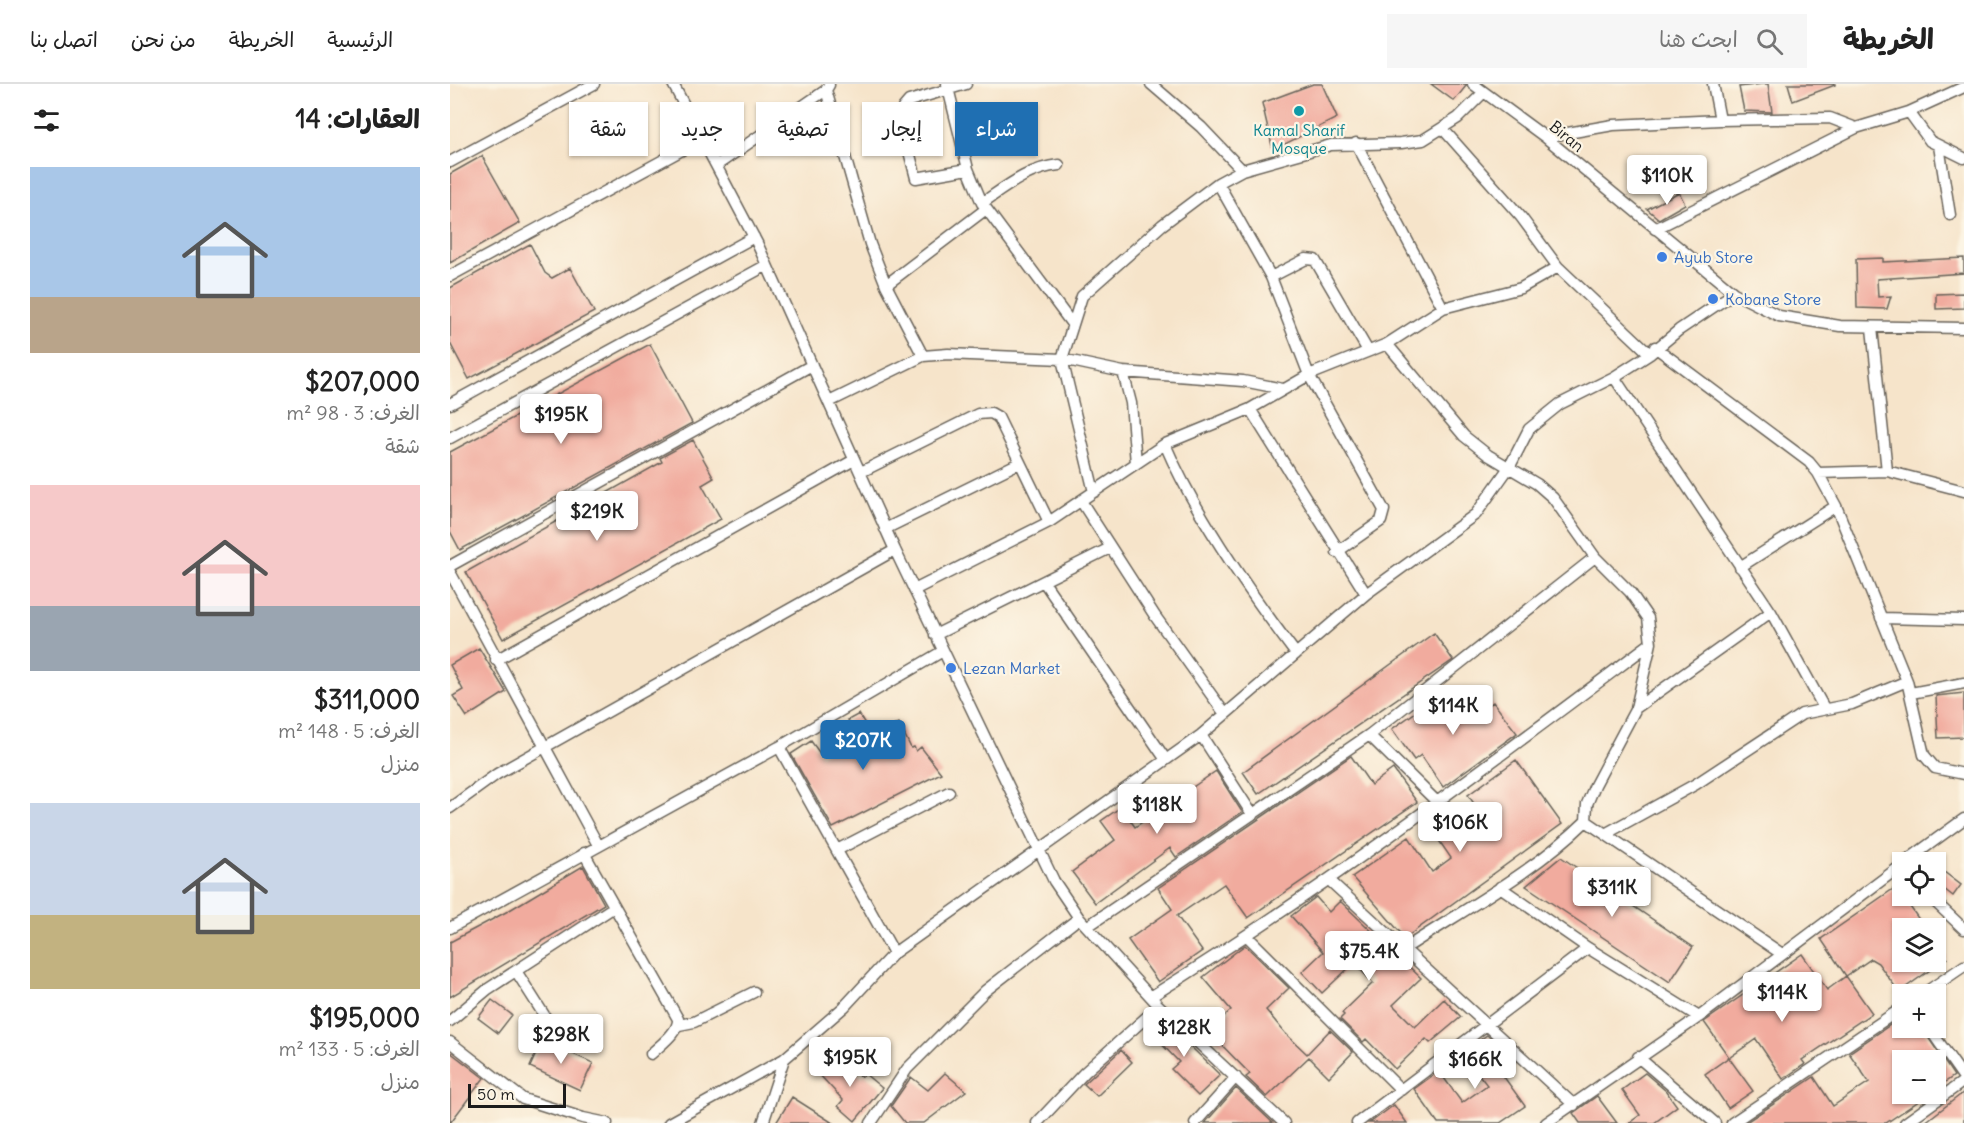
<!DOCTYPE html>
<html lang="ar">
<meta charset="utf-8">
<style>
:root{--surface:#fff;--page:#f6f6f6;--text:#222;--muted:#767676;--line:#e0e0e0;--accent:#1f6fb2}
body{margin:0;font-family:Delius,"Playpen Sans Arabic",sans-serif;background:var(--page);color:var(--text);direction:rtl;height:100vh;display:flex;flex-direction:column;font-size:22px;white-space:nowrap}
*{box-sizing:border-box;margin:0}
p{font-size:20px;color:var(--muted)}
.icon{flex:none;width:33px;height:33px;fill:none;stroke:currentColor;stroke-width:2;stroke-linecap:round;stroke-linejoin:round}
.map{position:relative;flex:1;overflow:hidden;direction:ltr}
.side{display:flex;flex-direction:column;background:var(--surface);width:450px}
.side>*{flex:none}
.banner{position:absolute;left:18px;top:18px;width:570px;height:54px;direction:rtl;display:flex;gap:12px}
.buttons{position:absolute;left:1442px;top:768px;display:grid;gap:12px}
.buttons a{display:grid;place-items:center;width:54px;height:54px;border-radius:0px;background:var(--surface);box-shadow:0 2px 4px #0004;font-size:30px}
.scale{position:absolute;left:18px;bottom:15px;width:98px;box-sizing:border-box;padding-left:6px;border:3px solid #1c1c1c;border-top:0;font-size:16px;line-height:21px;white-space:nowrap;color:#1c1c1c;-webkit-text-stroke:4px #fcf5e5;paint-order:stroke}
.price{position:absolute;translate:-50% -51px;padding:0 14px;border-radius:6px;background:#fff;color:#222;font-size:20px;line-height:39px;filter:drop-shadow(0 2px 3px #0008)}
.price::after{content:'';position:absolute;left:50%;top:36px;width:18px;height:14px;margin-left:-9px;background:inherit;clip-path:polygon(0 0,100% 0,50% 100%)}
.price.active{background:var(--accent);color:#fff}
ul{padding:0;list-style:none}
li{display:grid;align-content:center;gap:12px;height:318px;padding:0 30px}
li span{display:grid;place-items:center;height:186px;border-radius:0px;color:#555}
li>.icon{margin-inline-start:auto}
span .icon{width:108px;height:108px;fill:#fffc;stroke-width:1}
li b{font-size:26px}
h2{display:flex;justify-content:space-between;align-items:center;height:72px;padding:0 30px;font-size:26px}
.pill{padding:0 21px;border-radius:0px;background:var(--surface);box-shadow:0 2px 4px #0004;font-size:21px;line-height:54px}
.pill.active{background:var(--accent);color:#fff}
header{display:flex;align-items:center;gap:36px;box-sizing:border-box;height:84px;padding:0 30px;background:var(--surface);border-bottom:2px solid var(--line)}
header strong{font-size:28px}
nav{display:flex;gap:33px;margin-inline-start:auto;font-size:21px}
.search{width:420px;height:54px;background:var(--page);display:flex;align-items:center;gap:15px;box-sizing:border-box;padding:0 21px;border-radius:0px;color:var(--muted);font-size:22px}
main{display:flex;flex:1;min-height:0}
.map>svg:first-child{display:block}
.building{fill:#f1ab9e}
.lines{fill:none;stroke-linecap:round;stroke-linejoin:round}
.street-casing{stroke:#686259;stroke-width:13}
.street{stroke:#fff;stroke-width:10}
.culture-dot{fill:#0f9aa8;stroke:#fcf5e5;stroke-width:2}
.shop-dot{fill:#3f7fe0;stroke:#fcf5e5;stroke-width:2}
.labels{text-anchor:middle;stroke-width:4.5;stroke-linejoin:round;paint-order:stroke}
.culture-label{font-size:16px;fill:#0d838f;stroke:#fcf5e5}
.street-label{font-size:16px;fill:#1c1c1c;stroke:#fcf5e5}
.shop-label{font-size:16px;fill:#366cbe;stroke:#fcf5e5;text-anchor:start}
</style>
<header>
<strong>الخريطة</strong>
<div class="search"><svg class="icon" aria-label="search" viewBox="0 0 24 24"><circle cx="10" cy="10" r="6"/><path d="M15 15l6 6"/></svg>ابحث هنا</div>
<nav><a>الرئيسية</a><a>الخريطة</a><a>من نحن</a><a>اتصل بنا</a></nav>
</header>
<main>
<div class="map">
<svg width="1514" height="1039" viewBox="0 0 1514 1039">
<rect width="100%" height="100%" fill="#fcf5e5"/>
<filter id="ink" filterUnits="userSpaceOnUse"><feTurbulence type="fractalNoise" baseFrequency=".0167" numOctaves="2"/><feDisplacementMap in="SourceGraphic" scale="12" xChannelSelector="R" yChannelSelector="G"/><feConvolveMatrix kernelMatrix="1 2 1 2 8 2 1 2 1" color-interpolation-filters="sRGB"/></filter>
<filter id="wash" filterUnits="userSpaceOnUse"><feTurbulence type="fractalNoise" baseFrequency=".008" numOctaves="4" result="noise"/><feDisplacementMap in="SourceGraphic" scale="24" xChannelSelector="R" yChannelSelector="G"/><feGaussianBlur stdDeviation="1.35" result="paint"/><feColorMatrix in="noise" values="0 0 0 0 0 0 0 0 0 0 0 0 0 0 0 0 0 1.4 0 .05"/><feComposite in="paint" operator="in"/></filter>
<g filter="url(#wash)">
<rect width="100%" height="100%" fill="#f6e4ca"/>
<g id="blocks">
<!-- building -->
<path class="building" d="M863 0H872L887 34 823 66 812 19Z
M981 0H1016V2L1004 17Z
M1312 0H1318L1322 28 1294 27 1289 3Z
M1338 0H1385V1L1343 17Z
M32 72 70 139 0 179V90Z
M1229 108 1235 120 1214 132 1209 135 1197 125Z
M80 160 95 189 102 194 120 184 144 228 19 295 0 259V204Z
M1433 174V178L1514 174V189L1427 195 1428 213 1441 212 1437 225 1407 224 1406 175Z
M1514 209V224L1486 225V210Z
M200 260 242 339 10 466 0 447V368Z
M243 356 264 394 252 401 271 435 53 555 16 488 212 378 210 374Z
M984 549 1003 576 808 710 793 688Z
M29 564 56 608 17 633 3 612 13 606 0 581Z
M997 606 1019 637 1043 618 1067 649 993 703 971 671 964 676 942 645Z
M1514 609V653L1488 654 1486 612Z
M409 630 422 652 449 639 461 664 464 663 466 667 471 663 491 689 383 744 341 670 361 657 371 671 406 650 398 636Z
M901 672 921 701 943 685 967 718 798 834 774 800 727 832 752 867 708 898 678 856 722 825 708 804Z
M1066 676 1112 740 955 854 902 793 959 753 982 788 1001 774 979 742 999 728 1021 758 1041 744 1018 711Z
M766 687 792 728 726 773 720 764 645 819 622 788 665 756 651 737 671 723 685 743Z
M1111 773 1243 863 1220 898 1076 802Z
M1485 781 1511 801 1503 812 1485 798Z
M133 782 154 820 0 913V858L58 827Z
M1446 803 1475 844H1444L1452 856V878H1485V858L1497 874 1449 908 1428 879 1421 875 1396 892 1371 855Z
M866 813 879 828 890 817 971 894 943 921 965 943 994 915 1011 933 980 959 976 955 945 985 916 955 913 958 890 935 894 931 892 929 923 899 904 879 872 909 852 888 873 868 841 832Z
M795 861 839 904 816 926 835 949 857 970 880 946 903 968 879 993 859 973 817 1013 796 993 800 990 758 947 781 926 753 893Z
M1352 870 1377 906 1396 892 1422 929 1352 976 1355 980 1333 995 1306 955 1279 974 1303 1007 1278 1024 1255 990 1279 973 1254 938Z
M42 916 62 931 48 949 28 934Z
M709 932 770 991 748 1012 721 985 729 978 696 944Z
M1452 933V944H1472L1504 992 1485 1005V976H1452V1010H1479L1436 1039H1295L1364 993 1383 1022 1419 998 1399 969Z
M1037 951 1066 978 1051 989 1075 1022 1050 1039H988L964 1005 989 987 1012 1019 1037 1001 1012 969Z
M92 956 143 979 130 1006 80 983Z
M671 966 682 978 647 1012 634 1000Z
M0 968 34 994 0 1039Z
M383 974 412 993 415 990 432 1004 405 1037 388 1022 393 1016 368 989Z
M495 989 516 1007 474 1039H455L441 1022 459 996 461 993 478 1006Z
M1195 989 1216 1007 1227 1022 1204 1039H1179L1190 1031 1172 1006Z
M786 1004 823 1039H755Z
M1514 1008V1039H1474L1496 1022Z
M1147 1012 1167 1039H1130L1123 1029Z
M342 1013 383 1039H326Z
M944 1021 957 1039H919L924 1036Z"/>
</g>
</g>
<g filter="url(#ink)">
<use href="#blocks" fill-opacity="0" stroke="#686259" stroke-width="1.5"/>
<g class="lines">
<defs>
<path id="street" d="M223 0 307 159 445 466 604 797 629 834 709 922 834 1039
M497 0 518 85 532 119 622 240
M516 0 459 17 453 24 450 33 466 94 518 85
M701 0 751 43 792 86
M1023 0 1095 53 1284 209 1329 232 1390 242 1514 244
M1263 0 1270 36
M376 6 420 160 436 201 473 272
M1459 28 1480 57 1514 74
M993 45 1071 133 1108 183 1200 270
M1095 53 1163 41 1270 36 1380 34 1406 44
M906 59 993 224
M1489 62 1500 131
M0 78 144 0
M267 81 376 6 379 1
M768 99 821 193 859 291 934 426 931 437 887 468
M532 119C557 102 579 84 609 81
M1205 145 1406 44 1459 28 1514 3
M0 192 254 54
M821 193 856 175 865 176 918 267
M436 201 536 125
M1422 244 1437 387
M937 260 1014 352 1038 371 1087 400 1103 414 1145 473 1180 508 1198 534 1201 559 1186 624 1145 701 1137 720 1136 737C1084 788 1015 825 954 865
M1205 263 1359 378 1368 389 1437 387 1514 407
M673 288 681 319 686 379
M1164 293 1321 528 1374 624
M379 318 473 272 498 270 612 275 673 288 793 297 833 305
M0 320 304 153
M800 325 916 510
M0 354 317 181
M715 360C745 431 800 509 846 570
M411 388 528 330 541 329 548 333 599 438
M1368 389 1386 422 1457 597 1474 671 1485 684 1514 690
M644 408 612 275 632 212 712 141 768 99 792 86 881 61 951 59 973 56 1008 34 1033 9
M631 417 705 532 775 630
M435 445 569 379
M0 482 362 281
M1290 483 1386 422
M0 488 148 761
M594 498 716 676
M464 506 599 438 715 360 800 325 859 291 937 260 993 224 1071 204 1108 183
M1431 534 1514 536
M485 551 660 464
M46 576 404 376
M1461 609 1514 599
M1186 624 1321 528
M751 651 802 730
M919 651 988 719
M329 663 444 869
M0 724 47 690 445 466
M1136 737 1332 870
M1157 749 1246 700 1352 630 1402 620 1457 597
M387 766 499 708
M134 769 228 935C229 948 210 961 201 970
M1455 778 1514 735
M879 796 1124 1021
M1050 803 1138 864 1249 933
M1479 812 1514 845
M638 842 919 651 1145 473
M0 844 329 663 493 567
M798 853 951 1006
M66 887 110 956
M1473 910 1514 882
M702 912C876 804 1038 681 1201 559
M0 937 38 905 164 823
M229 941 244 938 304 908
M1479 944 1514 994
M0 958 73 1015 133 1034 157 1039
M1188 973 1265 1039
M219 1039 334 975 394 923 444 869 751 651 916 510 1026 430 1060 382 1079 345 1110 320 1164 293 1200 270 1229 246 1284 209
M313 1039 334 975
M421 1039 457 985 535 907 629 834
M587 1039 635 988 709 922
M745 1039 786 993
M907 1039 1138 864
M1096 1039 1249 933 1452 781
M1282 1039 1452 924
M1455 1039 1514 997"/>
</defs>
<!-- street casing -->
<use href="#street" class="street-casing"/>
<!-- street -->
<use href="#street" class="street"/>
</g>
</g>
<!-- markers -->
<circle class="culture-dot" cx="849" cy="27" r="6"/>
<g class="shop-dot">
<circle cx="1212" cy="173" r="6"/>
<circle cx="1263" cy="215" r="6"/>
<circle cx="501" cy="584" r="6"/>
</g>
<g class="labels">
<!-- culture labels -->
<g class="culture-label">
<text x="849" y="52">Kamal Sharif<tspan x="849" dy="18">Mosque</tspan></text>
</g>
<!-- street labels -->
<g class="street-label">
<text transform="translate(1117 52) rotate(39)" y="6">Biran</text>
</g>
<!-- shop labels -->
<g class="shop-label">
<text x="1224" y="179">Ayub Store</text>
<text x="1275" y="221">Kobane Store</text>
<text x="513" y="590">Lezan Market</text>
</g>
</g>
</svg>
<div class="buttons">
<a><svg class="icon" aria-label="locate" viewBox="0 0 24 24"><circle cx="12" cy="12" r="6"/><path d="M12 2v4M12 18v4M2 12h4M18 12h4"/></svg></a>
<a><svg class="icon" aria-label="layers" viewBox="0 0 24 24"><path d="M12 4l9 5-9 5-9-5zM3 14l9 5 9-5"/></svg></a>
<a>+</a>
<a>−</a>
</div>
<div class="scale">50 m</div>
<b class="price" style="left:1217px;top:122px">$110K</b>
<b class="price" style="left:111px;top:361px">$195K</b>
<b class="price" style="left:147px;top:458px">$219K</b>
<b class="price" style="left:1003px;top:652px">$114K</b>
<b class="price active" style="left:413px;top:687px">$207K</b>
<b class="price" style="left:707px;top:751px">$118K</b>
<b class="price" style="left:1010px;top:769px">$106K</b>
<b class="price" style="left:1162px;top:834px">$311K</b>
<b class="price" style="left:919px;top:898px">$75.4K</b>
<b class="price" style="left:1332px;top:939px">$114K</b>
<b class="price" style="left:734px;top:974px">$128K</b>
<b class="price" style="left:111px;top:981px">$298K</b>
<b class="price" style="left:400px;top:1004px">$195K</b>
<b class="price" style="left:1025px;top:1006px">$166K</b>
<div class="banner">
<a class="pill active">شراء</a>
<a class="pill">إيجار</a>
<a class="pill">تصفية</a>
<a class="pill">جديد</a>
<a class="pill">شقة</a>
</div>
</div>
<section class="side">
<h2>العقارات: 14<svg class="icon" aria-label="filters" viewBox="0 0 24 24"><path d="M4 7h16M4 17h16"/><circle cx="9" cy="7" r="2"/><circle cx="15" cy="17" r="2"/></svg></h2>
<ul>
<li><span style="background:linear-gradient(#a9c7e8 70%,#b9a48a 0)"><svg class="icon" aria-label="home" viewBox="0 0 24 24"><path d="M3 11l9-7 9 7M6 9v11h12V9"/></svg></span><div><b>$207,000</b><p>الغرف: 3 · 98 m²</p><p>شقة</p></div></li>
<li><span style="background:linear-gradient(#f6c9c9 65%,#9aa5b1 0)"><svg class="icon" aria-label="home" viewBox="0 0 24 24"><path d="M3 11l9-7 9 7M6 9v11h12V9"/></svg></span><div><b>$311,000</b><p>الغرف: 5 · 148 m²</p><p>منزل</p></div></li>
<li><span style="background:linear-gradient(#c9d6e8 60%,#c2b280 0)"><svg class="icon" aria-label="home" viewBox="0 0 24 24"><path d="M3 11l9-7 9 7M6 9v11h12V9"/></svg></span><div><b>$195,000</b><p>الغرف: 5 · 133 m²</p><p>منزل</p></div></li>
</ul>
</section>
</main>
